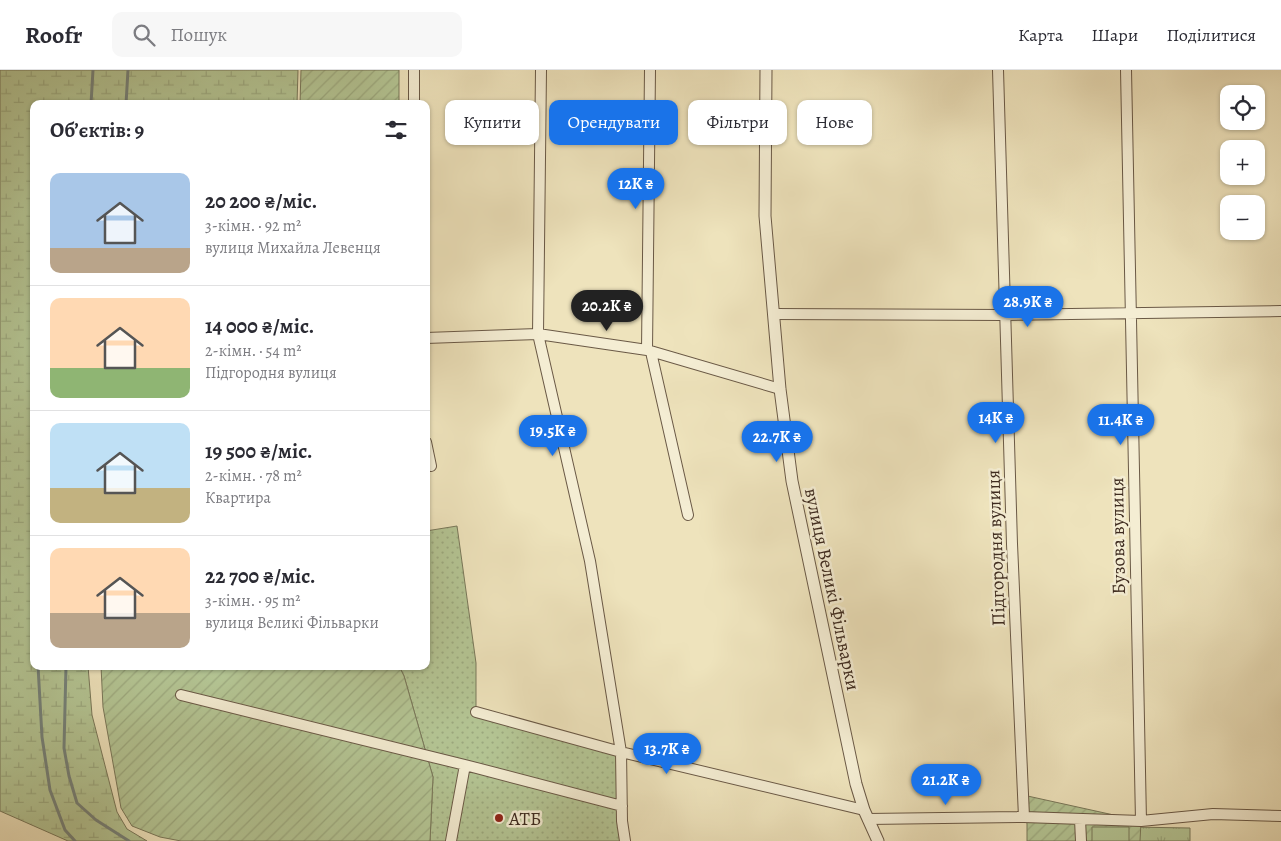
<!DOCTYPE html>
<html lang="uk">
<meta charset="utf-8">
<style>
:root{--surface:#fff;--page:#f7f7f7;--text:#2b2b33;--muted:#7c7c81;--line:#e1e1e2;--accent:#1a73e8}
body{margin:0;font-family:Alegreya,serif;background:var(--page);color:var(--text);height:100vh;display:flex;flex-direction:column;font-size:19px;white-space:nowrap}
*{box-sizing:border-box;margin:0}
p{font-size:16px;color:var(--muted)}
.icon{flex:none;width:28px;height:28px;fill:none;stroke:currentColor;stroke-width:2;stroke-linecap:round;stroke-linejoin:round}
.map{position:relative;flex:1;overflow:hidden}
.sheet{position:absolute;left:30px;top:30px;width:400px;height:570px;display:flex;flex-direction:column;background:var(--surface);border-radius:10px;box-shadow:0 1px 4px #0004}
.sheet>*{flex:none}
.banner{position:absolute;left:445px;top:30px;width:475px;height:45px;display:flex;gap:10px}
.buttons{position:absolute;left:1220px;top:15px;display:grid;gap:10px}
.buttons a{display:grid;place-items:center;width:45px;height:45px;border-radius:10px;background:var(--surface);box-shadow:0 1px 4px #0004;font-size:25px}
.price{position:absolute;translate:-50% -42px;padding:0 11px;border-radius:18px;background:var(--accent);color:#fff;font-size:16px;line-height:32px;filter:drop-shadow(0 1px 2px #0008)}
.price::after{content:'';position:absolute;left:50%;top:30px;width:15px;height:11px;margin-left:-8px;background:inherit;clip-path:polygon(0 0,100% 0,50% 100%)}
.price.on{background:#222;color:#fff}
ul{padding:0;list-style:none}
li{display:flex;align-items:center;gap:15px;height:125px;padding:0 20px}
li+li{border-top:1px solid var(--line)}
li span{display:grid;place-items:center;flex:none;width:140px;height:100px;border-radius:10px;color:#555}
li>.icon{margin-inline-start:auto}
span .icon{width:60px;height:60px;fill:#fffc;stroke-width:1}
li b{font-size:21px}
h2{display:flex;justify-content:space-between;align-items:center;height:60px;padding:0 20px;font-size:21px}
.pill{padding:0 18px;border-radius:10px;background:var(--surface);box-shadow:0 1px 4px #0004;font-size:18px;line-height:45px}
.pill.on{background:var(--accent);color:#fff}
header{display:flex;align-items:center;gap:30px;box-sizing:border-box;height:70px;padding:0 25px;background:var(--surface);border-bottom:1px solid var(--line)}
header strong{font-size:24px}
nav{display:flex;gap:28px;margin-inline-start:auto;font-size:18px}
.search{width:350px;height:45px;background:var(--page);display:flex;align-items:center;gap:12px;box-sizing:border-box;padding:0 18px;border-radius:10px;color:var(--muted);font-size:19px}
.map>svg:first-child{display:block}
.grass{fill:url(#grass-dots);stroke:#79785a}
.wetland{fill:url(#wetland-marsh);stroke:#79785a}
.park{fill:url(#park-tufts);stroke:#79785a}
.garden{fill:url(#garden-furrows);stroke:#79785a}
.pitch{fill:#b4c594;stroke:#79785a}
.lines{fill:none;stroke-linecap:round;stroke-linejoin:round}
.stream{stroke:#76837b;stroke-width:3}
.minor-casing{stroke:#6a5946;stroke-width:12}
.tertiary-casing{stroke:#6a5946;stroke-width:13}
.minor{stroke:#f4edd3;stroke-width:10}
.tertiary{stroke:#f4edd3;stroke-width:11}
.poi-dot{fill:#8f2418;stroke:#f4edd3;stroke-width:2}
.labels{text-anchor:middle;stroke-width:5;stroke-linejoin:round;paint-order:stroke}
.street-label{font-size:19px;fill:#3e2b1f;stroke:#f4edd3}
.poi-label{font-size:19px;fill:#3e2b1f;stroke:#f4edd3;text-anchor:start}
</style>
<header>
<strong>Roofr</strong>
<div class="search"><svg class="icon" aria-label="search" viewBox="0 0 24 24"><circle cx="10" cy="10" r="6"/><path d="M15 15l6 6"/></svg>Пошук</div>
<nav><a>Карта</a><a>Шари</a><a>Поділитися</a></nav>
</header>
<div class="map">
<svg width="1281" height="771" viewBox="0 0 1281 771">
<defs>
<pattern id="grass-dots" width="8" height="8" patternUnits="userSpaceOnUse" patternTransform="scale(1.25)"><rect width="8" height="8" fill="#b4c594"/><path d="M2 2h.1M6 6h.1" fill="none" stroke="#9ca97f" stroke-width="1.8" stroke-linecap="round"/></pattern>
<pattern id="wetland-marsh" width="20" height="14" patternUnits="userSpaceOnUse" patternTransform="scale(1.25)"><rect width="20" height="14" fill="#b4c594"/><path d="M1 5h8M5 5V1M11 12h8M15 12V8" fill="none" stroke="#9ca97f"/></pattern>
<pattern id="park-tufts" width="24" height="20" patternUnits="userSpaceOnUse" patternTransform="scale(1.25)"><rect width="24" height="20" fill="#b4c594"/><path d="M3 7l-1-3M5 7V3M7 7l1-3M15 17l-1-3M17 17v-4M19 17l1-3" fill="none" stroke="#9ca97f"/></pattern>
<pattern id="garden-furrows" width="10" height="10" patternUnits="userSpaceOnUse" patternTransform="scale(1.25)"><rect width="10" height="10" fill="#b4c594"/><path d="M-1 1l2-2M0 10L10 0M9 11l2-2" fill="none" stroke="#9ca97f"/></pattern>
</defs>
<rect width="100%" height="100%" fill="#eee3bc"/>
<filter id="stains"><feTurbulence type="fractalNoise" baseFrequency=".004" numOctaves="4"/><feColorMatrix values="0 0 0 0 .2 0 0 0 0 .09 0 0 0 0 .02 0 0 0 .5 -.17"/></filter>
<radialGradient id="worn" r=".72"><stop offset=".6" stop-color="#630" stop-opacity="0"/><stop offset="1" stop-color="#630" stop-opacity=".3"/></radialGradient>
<!-- grass -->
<path class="grass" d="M457 456 476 593V642L621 682 625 771H430L433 707 404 606 399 596H426V461Z"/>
<!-- wetland -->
<path class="wetland" d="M0 0H298L297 34H34V596H88L92 645 117 742 127 759 147 771H68L0 741Z"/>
<!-- park -->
<path class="park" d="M1129 757 1190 758V771H1129Z"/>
<!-- garden -->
<path class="garden" d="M301 0H399V34H300Z
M101 596H399L404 606 433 707 430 771H181L160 767 132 756 121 738 103 637Z
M1023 725 1141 751 1140 771H1027V754Z"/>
<!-- pitch -->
<path class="pitch" d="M1092 757H1129V771H1092Z"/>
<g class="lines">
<!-- stream -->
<path class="stream" d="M91 34 93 0
M126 34 128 0
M38 596 42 667 50 720 65 760 75 771
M66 596 64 678 69 706 77 733 96 750 129 771"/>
<defs>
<path id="minor" d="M541 0 538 264 590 491 621 682 622 751 625 771
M998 0 1012 474 1024 747
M1126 0 1141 751
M414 34V0
M774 244 1004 245 1281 241
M426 268 538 264 647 280 780 319
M647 280 650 0
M651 282 688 445
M426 372 431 396
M181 625 465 695 451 771
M476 642 621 682 864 740
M465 695 622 736
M868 749 1024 747 1141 751 1213 744 1281 746
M1080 749 1081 771"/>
<path id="tertiary" d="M766 0 765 146 780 319 792 411 856 714 864 740 878 771"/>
</defs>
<!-- minor casing -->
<use href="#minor" class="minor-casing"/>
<!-- tertiary casing -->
<use href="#tertiary" class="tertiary-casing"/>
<!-- minor -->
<use href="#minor" class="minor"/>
<!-- tertiary -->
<use href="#tertiary" class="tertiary"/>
</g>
<!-- markers -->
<circle class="poi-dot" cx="499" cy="748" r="5"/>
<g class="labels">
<!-- street labels -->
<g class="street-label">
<text transform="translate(1117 466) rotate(-91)" y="7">Бузова вулиця</text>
<text transform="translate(995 478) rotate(-92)" y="7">Підгородня вулиця</text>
<text transform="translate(833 519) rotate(78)" y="7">вулиця Великі Фільварки</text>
</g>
<!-- poi labels -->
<g class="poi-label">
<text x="509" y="755">АТБ</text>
</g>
</g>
<rect width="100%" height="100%" filter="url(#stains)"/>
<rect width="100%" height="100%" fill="url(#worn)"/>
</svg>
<div class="buttons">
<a><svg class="icon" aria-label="locate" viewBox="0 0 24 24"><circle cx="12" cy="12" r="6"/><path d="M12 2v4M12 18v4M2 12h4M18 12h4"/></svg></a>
<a>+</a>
<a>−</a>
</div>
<b class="price" style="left:636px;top:140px">12K ₴</b>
<b class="price" style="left:1028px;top:258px">28.9K ₴</b>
<b class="price on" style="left:607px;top:262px">20.2K ₴</b>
<b class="price" style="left:996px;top:374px">14K ₴</b>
<b class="price" style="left:1121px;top:376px">11.4K ₴</b>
<b class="price" style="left:553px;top:387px">19.5K ₴</b>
<b class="price" style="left:777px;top:393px">22.7K ₴</b>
<b class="price" style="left:667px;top:705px">13.7K ₴</b>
<b class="price" style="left:946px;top:736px">21.2K ₴</b>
<div class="banner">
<a class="pill">Купити</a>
<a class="pill on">Орендувати</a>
<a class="pill">Фільтри</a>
<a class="pill">Нове</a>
</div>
<section class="sheet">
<h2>Об’єктів: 9<svg class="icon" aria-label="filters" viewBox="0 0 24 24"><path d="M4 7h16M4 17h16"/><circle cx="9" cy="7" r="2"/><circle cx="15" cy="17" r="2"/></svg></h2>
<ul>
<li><span style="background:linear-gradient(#a9c7e8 75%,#b9a48a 0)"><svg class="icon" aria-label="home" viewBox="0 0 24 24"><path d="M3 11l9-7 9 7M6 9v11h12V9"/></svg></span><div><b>20 200 ₴/міс.</b><p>3-кімн. · 92 m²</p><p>вулиця Михайла Левенця</p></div></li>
<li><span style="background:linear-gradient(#ffd9b3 70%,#8fb573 0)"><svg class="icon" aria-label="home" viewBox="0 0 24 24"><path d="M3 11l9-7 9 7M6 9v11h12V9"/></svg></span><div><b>14 000 ₴/міс.</b><p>2-кімн. · 54 m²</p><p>Підгородня вулиця</p></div></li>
<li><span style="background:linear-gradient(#bfe0f5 65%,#c2b280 0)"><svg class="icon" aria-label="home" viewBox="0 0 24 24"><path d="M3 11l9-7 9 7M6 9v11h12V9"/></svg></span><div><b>19 500 ₴/міс.</b><p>2-кімн. · 78 m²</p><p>Квартира</p></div></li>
<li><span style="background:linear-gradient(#ffd9b3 65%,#b9a48a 0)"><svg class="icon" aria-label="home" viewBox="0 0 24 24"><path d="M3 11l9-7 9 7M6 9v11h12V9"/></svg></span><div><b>22 700 ₴/міс.</b><p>3-кімн. · 95 m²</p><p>вулиця Великі Фільварки</p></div></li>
</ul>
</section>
</div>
